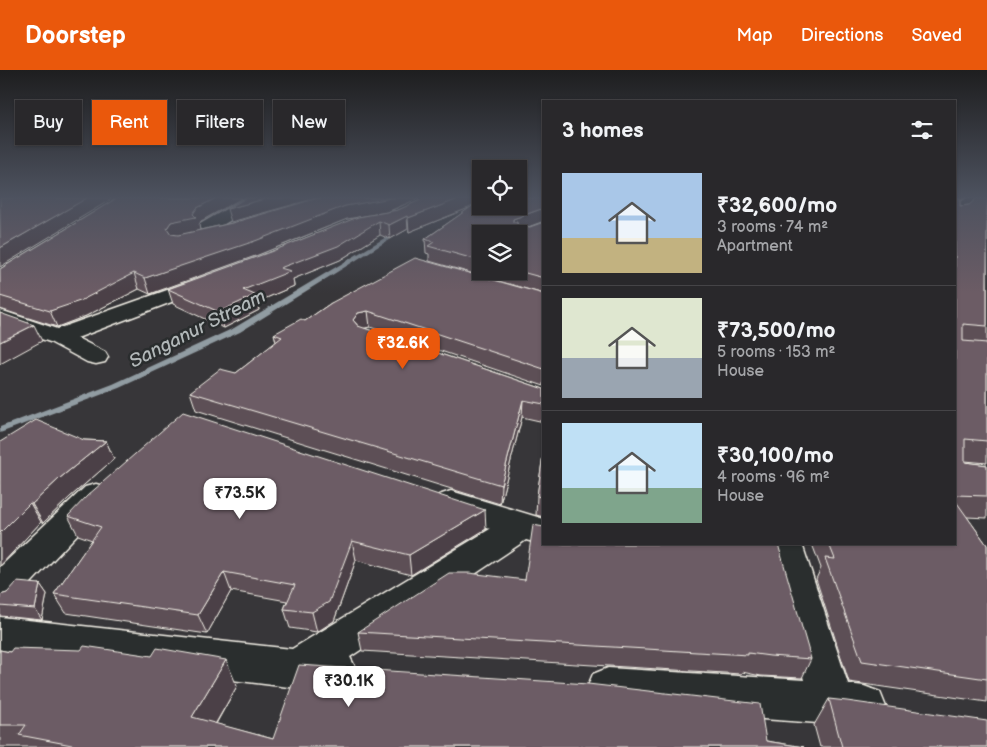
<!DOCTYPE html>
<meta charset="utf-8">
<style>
:root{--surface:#29282b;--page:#353437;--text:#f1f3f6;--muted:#a5a6a9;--line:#454447;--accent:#ea580c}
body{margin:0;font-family:"Balsamiq Sans",sans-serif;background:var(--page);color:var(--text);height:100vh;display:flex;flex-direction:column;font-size:19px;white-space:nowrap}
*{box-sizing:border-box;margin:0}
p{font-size:16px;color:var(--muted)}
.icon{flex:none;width:28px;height:28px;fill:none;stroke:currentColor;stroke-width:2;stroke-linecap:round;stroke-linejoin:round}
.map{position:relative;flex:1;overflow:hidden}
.panel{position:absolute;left:542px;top:30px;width:414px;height:445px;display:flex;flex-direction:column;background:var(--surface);border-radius:0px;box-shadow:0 1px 4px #0004,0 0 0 1px var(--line)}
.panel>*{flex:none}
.top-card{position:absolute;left:15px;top:30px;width:452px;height:45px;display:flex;gap:10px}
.buttons{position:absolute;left:472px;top:90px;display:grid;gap:10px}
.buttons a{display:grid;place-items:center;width:55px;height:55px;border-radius:0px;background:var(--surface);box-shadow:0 1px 4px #0004,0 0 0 1px var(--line);font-size:25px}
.price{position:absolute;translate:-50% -42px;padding:0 11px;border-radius:10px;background:#fff;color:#222;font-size:16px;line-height:32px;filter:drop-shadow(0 1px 2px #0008)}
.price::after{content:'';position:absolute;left:50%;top:30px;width:15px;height:11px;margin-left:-8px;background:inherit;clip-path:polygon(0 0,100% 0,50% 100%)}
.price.selected{background:var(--accent);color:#fff}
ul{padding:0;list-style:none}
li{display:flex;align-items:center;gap:15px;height:125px;padding:0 20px}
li+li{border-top:1px solid var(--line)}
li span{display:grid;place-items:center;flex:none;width:140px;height:100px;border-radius:0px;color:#555}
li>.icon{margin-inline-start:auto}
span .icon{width:60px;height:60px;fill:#fffc;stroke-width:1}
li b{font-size:21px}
h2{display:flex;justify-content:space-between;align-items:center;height:60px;padding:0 20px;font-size:21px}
.chip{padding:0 18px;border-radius:0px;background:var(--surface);box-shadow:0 1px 4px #0004,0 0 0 1px var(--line);font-size:18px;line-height:45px}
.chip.selected{background:var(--accent);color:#fff}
header{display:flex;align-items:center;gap:30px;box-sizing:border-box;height:70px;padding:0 25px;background:var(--accent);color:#fff}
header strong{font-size:24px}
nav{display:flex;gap:28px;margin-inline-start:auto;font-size:18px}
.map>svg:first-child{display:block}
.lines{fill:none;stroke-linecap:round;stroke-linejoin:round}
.stream{fill:#919ca2;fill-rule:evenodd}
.minor-casing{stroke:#f4f1e8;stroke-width:3}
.minor{fill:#2a2d2e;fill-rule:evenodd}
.wall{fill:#5d4f57;stroke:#f4f1e8;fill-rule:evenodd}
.shaded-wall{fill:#4c4047;stroke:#f4f1e8}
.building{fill:#6c5c65;stroke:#f4f1e8}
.labels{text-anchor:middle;stroke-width:5;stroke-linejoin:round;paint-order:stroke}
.water-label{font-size:19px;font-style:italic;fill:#b2b8b9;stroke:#2a2d2e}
</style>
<header>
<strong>Doorstep</strong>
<nav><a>Map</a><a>Directions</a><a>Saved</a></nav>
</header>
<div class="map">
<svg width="987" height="677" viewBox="0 0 987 677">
<rect width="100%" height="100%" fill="#373639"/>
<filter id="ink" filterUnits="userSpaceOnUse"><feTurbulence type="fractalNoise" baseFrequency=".02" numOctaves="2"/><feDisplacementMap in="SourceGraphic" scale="10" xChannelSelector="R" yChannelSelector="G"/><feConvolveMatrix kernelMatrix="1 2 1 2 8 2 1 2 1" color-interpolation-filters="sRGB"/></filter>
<g filter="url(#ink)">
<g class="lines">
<!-- stream -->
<path class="stream" d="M398 160 400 161V163L240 262 119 318 0 363V357L113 314 234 258Z"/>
<defs>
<path id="minor" d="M245 128H264L262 131 188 176 182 177 176 176 173 172 176 168Z
M967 128H986L961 148 955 149V136Z
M204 207 211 209 214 213 211 217 77 268 105 282 108 287 105 292 96 294 87 292 50 272 0 255V240L57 259Z
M96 414 107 417 112 425 107 433 13 532 0 536V497L85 417Z
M451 421 544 449V474H548L544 475 526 470 350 587 357 601 351 615 336 620 297 618 0 581V547L292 579 490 459 439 441 435 433 439 425Z
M768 474H802L848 614 864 616 880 622 886 637 880 652 864 658 832 654 608 638 593 632 587 618 593 604 608 598 804 610Z"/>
</defs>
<!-- minor casing -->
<use href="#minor" class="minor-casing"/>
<!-- minor -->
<use href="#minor" class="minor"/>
</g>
<!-- wall -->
<path class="wall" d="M117 128H242L201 151 199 155 200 160 232 153 318 128H419L388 142 398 140 425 128H481V136H519V128H544V151L523 159 544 152V224L429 191V184L426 183 425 169 471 137 409 162 408 159 390 169 380 165 340 190 293 209 294 216 257 232 259 240 224 258 173 234 168 219 270 182 357 148 347 149 258 185 150 224 139 219 86 246 57 257 0 239V199ZM481 164H519V201H481Z
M955 128H964L960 131V136L969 135 987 128V393L965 391V392L987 395V448L967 447 987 475V632L849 612 816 509 821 498 812 474H955Z
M544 224V316L370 257 364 258 544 319V352L522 347 500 434 196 340 190 322 236 303 276 272 274 264 305 251 331 233Z
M84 370 106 371 114 389 70 427 43 453 41 452 0 496V372Z
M544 378V447L536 445 537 426Z
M68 446 486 459 411 505 356 490 334 551 317 562 290 558 284 539 287 531 231 521 207 564 66 543 54 524 92 470 78 465Z
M525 510 811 589 802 608 761 606 742 602 741 604 362 581 358 562Z
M40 514 47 524 42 550 0 546V525Z
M0 580 10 582 237 616 216 654 273 669 766 671 804 677H0Z
M829 629 987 677H820L814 655Z"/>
<!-- shaded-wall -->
<path class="shaded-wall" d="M87 128H113L0 197V178Z
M216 128H242L201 151 199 155 200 160 171 172 167 158 171 152Z
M268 128H316L231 152 227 139Z
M389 128H419L387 142 347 149 258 185 150 224 145 208 345 136Z
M461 128H481V133L409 162 408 148Z
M544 138V151L512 163 513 149Z
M407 146 408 159 390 169 389 155Z
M379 151 380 165 340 190 293 209 294 216 257 232 259 240 224 258 219 242 243 220 280 198Z
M134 203 139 219 86 246 57 257 50 241Z
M368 241 370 257 361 259 353 250 358 243Z
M34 255 42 271 0 294V272Z
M523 330 522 347 500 434 501 415Z
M106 371 114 389 70 427 43 453 32 434 60 408Z
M30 433 41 452 0 496V463Z
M485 440 486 459 411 505 409 485Z
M352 471 356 490 334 551 317 562 312 542Z
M224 502 231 521 207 564 198 545Z
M40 514 47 524 42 550 35 539Z
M226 590 237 616 205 672 192 647Z"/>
<!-- building -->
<path class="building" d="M0 128H87L0 178Z
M117 128H216L197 138 193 144 196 147 171 152 167 158 171 164 178 165 232 153 318 128H389L386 129 345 136 255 171 145 208 134 203 80 231 50 241 0 226V199Z
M246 128H268L227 139Z
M425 128H461L408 148 407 146 389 155 379 151 338 176 280 198 291 201 243 220 255 225 219 242 168 219 270 182 358 147 398 140Z
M519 128H544V138L513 149V152H517L518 161 544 152V208L518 201 519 164H481V191L428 176 434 172 425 169 481 130V136H519Z
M955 128H960V136L969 135 977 128H987V256L963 254V271L987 273V371L965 369V392L987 395V426L955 425Z
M415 188 544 224V299L368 241 358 243 353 250 358 256 544 319V334L523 330 501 415 190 322 220 299 236 303 282 267 274 264 301 249 305 251 331 233Z
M0 243 34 255 0 272Z
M183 342 485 440 409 485 352 471 329 532 312 542 284 539 295 515 224 502 198 545 54 524 101 457 68 446 87 426Z
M36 350 84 370 106 371 60 408 32 434 30 433 0 463V372Z
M544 378V428L537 426Z
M955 430 987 475V609L862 591 825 488 835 489 829 474H955Z
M533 455 544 457V474H778L811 589 770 586 748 583V585L358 562 449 503H469L525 510Z
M17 512 40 514 35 539 0 536V525L7 523Z
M84 576 152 586 157 578 226 590 192 647 273 669 299 595 588 614 760 634 766 671 804 677H76L77 676 19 665 26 655H0V580L10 582 13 578 81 580Z
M829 629 847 631 987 651V677H842Z"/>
</g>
<!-- sky -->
<linearGradient id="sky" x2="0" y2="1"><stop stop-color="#1e1e1f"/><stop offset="0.57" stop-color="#4d525f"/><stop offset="1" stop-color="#4d525f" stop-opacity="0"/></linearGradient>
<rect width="987" height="223" fill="url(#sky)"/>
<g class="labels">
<!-- water labels -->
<g class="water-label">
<text transform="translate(197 258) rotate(-27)" y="7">Sanganur Stream</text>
</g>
</g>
</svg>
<div class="buttons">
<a><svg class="icon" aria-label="locate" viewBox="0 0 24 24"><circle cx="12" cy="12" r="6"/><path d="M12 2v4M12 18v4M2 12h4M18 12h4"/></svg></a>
<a><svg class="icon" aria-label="layers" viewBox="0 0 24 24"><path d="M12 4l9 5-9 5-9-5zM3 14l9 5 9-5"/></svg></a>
</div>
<b class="price selected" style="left:403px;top:300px">₹32.6K</b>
<b class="price" style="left:240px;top:450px">₹73.5K</b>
<b class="price" style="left:349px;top:638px">₹30.1K</b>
<div class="top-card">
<a class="chip">Buy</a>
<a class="chip selected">Rent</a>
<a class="chip">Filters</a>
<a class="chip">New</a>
</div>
<section class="panel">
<h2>3 homes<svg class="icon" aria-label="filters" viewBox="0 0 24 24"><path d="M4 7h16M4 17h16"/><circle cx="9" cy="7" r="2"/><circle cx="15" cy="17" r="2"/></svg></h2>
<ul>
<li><span style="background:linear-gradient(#a9c7e8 65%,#c2b280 0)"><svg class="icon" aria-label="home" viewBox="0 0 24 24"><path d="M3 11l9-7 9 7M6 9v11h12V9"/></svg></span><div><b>₹32,600/mo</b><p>3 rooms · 74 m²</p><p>Apartment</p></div></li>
<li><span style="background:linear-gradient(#dfe7d0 60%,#9aa5b1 0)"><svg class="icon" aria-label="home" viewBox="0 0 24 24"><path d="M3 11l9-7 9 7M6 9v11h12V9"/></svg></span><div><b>₹73,500/mo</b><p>5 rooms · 153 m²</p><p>House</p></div></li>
<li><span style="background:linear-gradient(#bfe0f5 65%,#7fa58c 0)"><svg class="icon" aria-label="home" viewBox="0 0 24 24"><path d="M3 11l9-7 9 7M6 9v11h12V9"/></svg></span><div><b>₹30,100/mo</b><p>4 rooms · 96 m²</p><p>House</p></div></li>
</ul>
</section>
</div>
